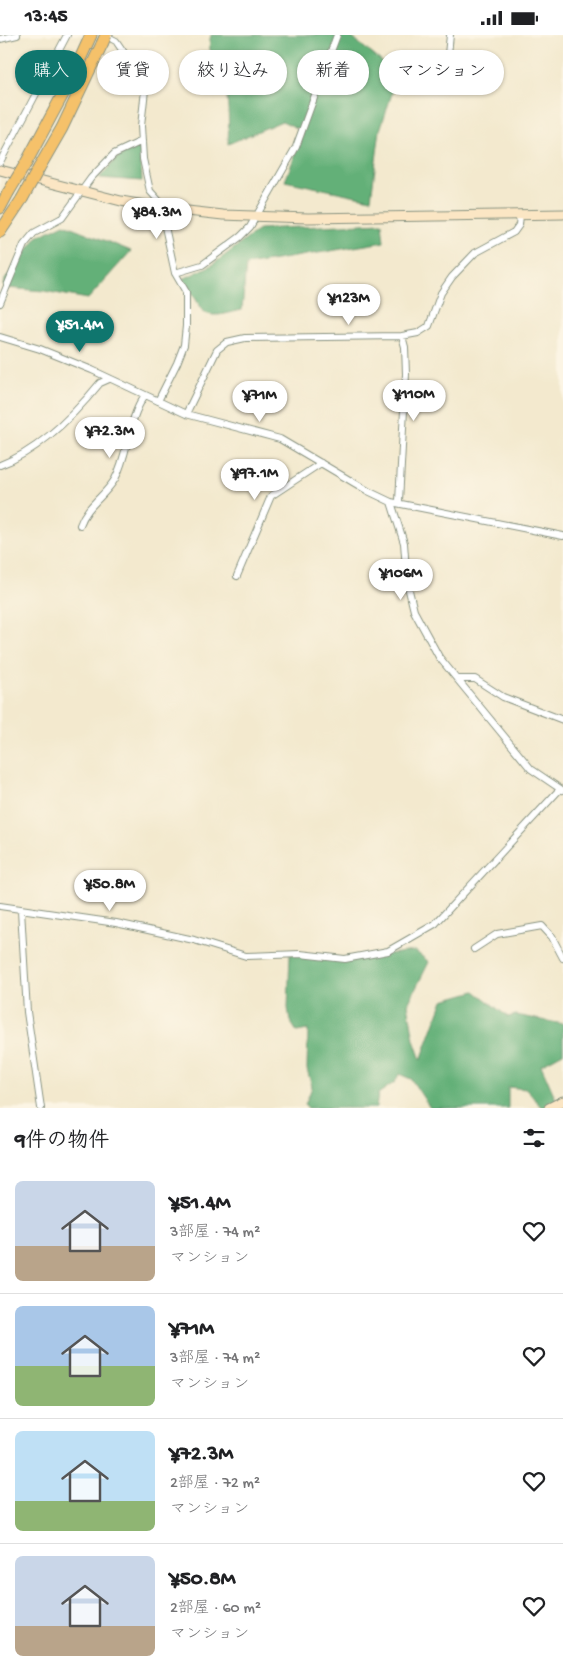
<!DOCTYPE html>
<html lang="ja">
<meta charset="utf-8">
<style>
:root{--surface:#fff;--page:#f6f6f6;--text:#202124;--muted:#757577;--line:#e0e0e0;--accent:#0f766e}
body{margin:0;font-family:"Gochi Hand","Klee One",sans-serif;background:var(--page);color:var(--text);height:100vh;display:flex;flex-direction:column;font-size:19px;white-space:nowrap}
*{box-sizing:border-box;margin:0}
p{font-size:16px;color:var(--muted)}
.icon{flex:none;width:28px;height:28px;fill:none;stroke:currentColor;stroke-width:2;stroke-linecap:round;stroke-linejoin:round}
.map{position:relative;height:1073px;overflow:hidden}
.panel{display:flex;flex-direction:column;background:var(--surface);flex:1}
.panel>*{flex:none}
.banner{position:absolute;left:15px;top:15px;width:534px;height:45px;display:flex;gap:10px}
.price{position:absolute;translate:-50% -42px;padding:0 11px;border-radius:18px;background:#fff;color:#222;font-size:16px;line-height:32px;filter:drop-shadow(0 1px 2px #0008)}
.price::after{content:'';position:absolute;left:50%;top:30px;width:15px;height:11px;margin-left:-8px;background:inherit;clip-path:polygon(0 0,100% 0,50% 100%)}
.price.selected{background:var(--accent);color:#fff}
ul{padding:0;list-style:none}
li{display:flex;align-items:center;gap:15px;height:125px;padding:0 15px}
li+li{border-top:1px solid var(--line)}
li span{display:grid;place-items:center;flex:none;width:140px;height:100px;border-radius:8px;color:#555}
li>.icon{margin-inline-start:auto}
span .icon{width:60px;height:60px;fill:#fffc;stroke-width:1}
li b{font-size:21px}
h2{display:flex;justify-content:space-between;align-items:center;height:60px;padding:0 15px;font-size:21px}
.chip{padding:0 18px;border-radius:22px;background:var(--surface);box-shadow:0 1px 4px #0004;font-size:18px;line-height:45px}
.chip.selected{background:var(--accent);color:#fff}
.status{display:flex;justify-content:space-between;align-items:center;height:35px;padding:0 25px;background:var(--surface);direction:ltr}
.status svg{height:14px;fill:currentColor}
.map>svg:first-child{display:block}
.forest{fill:#64b078;stroke:#427656}
.lines{fill:none;stroke-linecap:round;stroke-linejoin:round}
.street-casing{stroke:#899381;stroke-width:8}
.secondary-casing{stroke:#899381;stroke-width:11}
.highway-casing{stroke:#899381;stroke-width:13}
.street{stroke:#fff;stroke-width:6}
.secondary{stroke:#fbe6c4;stroke-width:9}
.highway{stroke:#f5c16b;stroke-width:11}
.highway-bridge-casing{stroke:#899381;stroke-width:13;stroke-linecap:butt}
.highway-bridge{stroke:#f5c16b;stroke-width:11}
</style>
<div class="status"><b>13:45</b><svg viewBox="0 0 49 12"><path d="M0 12V9h3v3zM5 12V6h3v6zM10 12V3h3v9zM15 12V0h3v12zM26 1h20v11H26zM47 4h2v5h-2z"/></svg></div>
<div class="map">
<svg width="563" height="1073" viewBox="0 0 563 1073">
<rect width="100%" height="100%" fill="#fcf5e5"/>
<filter id="ink" filterUnits="userSpaceOnUse"><feTurbulence type="fractalNoise" baseFrequency=".02" numOctaves="2"/><feDisplacementMap in="SourceGraphic" scale="10" xChannelSelector="R" yChannelSelector="G"/><feConvolveMatrix kernelMatrix="1 2 1 2 8 2 1 2 1" color-interpolation-filters="sRGB"/></filter>
<filter id="wash" filterUnits="userSpaceOnUse"><feTurbulence type="fractalNoise" baseFrequency=".0096" numOctaves="4" result="noise"/><feDisplacementMap in="SourceGraphic" scale="20" xChannelSelector="R" yChannelSelector="G"/><feGaussianBlur stdDeviation="1.12" result="paint"/><feColorMatrix in="noise" values="0 0 0 0 0 0 0 0 0 0 0 0 0 0 0 0 0 1.4 0 .05"/><feComposite in="paint" operator="in"/></filter>
<g filter="url(#wash)">
<rect width="100%" height="100%" fill="#f3e9ce"/>
<!-- forest -->
<path class="forest" d="M211 0H349L398 40 380 95 371 164 285 146 303 99 301 95 282 86 228 109C229 89 229 70 225 50 220 31 205 21 211 0Z
M140 110 142 146 99 143 117 123Z
M382 188 384 207 246 230 242 275C230 277 215 284 204 277L183 244 212 230 260 194Z
M64 189 131 216 88 264 44 256 7 253 3 250 4 246 37 202Z
M415 916 429 927 408 969 414 1005 421 1025 443 965 475 956 508 982 516 980 563 989V1018L541 1030 558 1069 549 1073H542L526 1054 508 1052V1073H430L411 1044 399 1039 395 1047 378 1059 376 1073H308L305 1070 312 1052 307 1034 308 995 297 997 290 986 288 973 290 919 345 924Z"/>
</g>
<g filter="url(#ink)">
<g class="lines">
<defs>
<path id="street" d="M104 0 116 6 140 41 145 55 141 91 143 124 150 156 159 166 161 173 175 238 186 257V291L184 310 177 328 158 366
M0 4 17 0
M448 19 450 0
M0 127 67 0
M175 238 202 230 240 202 250 192 296 112 337 0
M0 268 24 210 34 198 62 183 91 143 114 119 142 106
M0 302 40 314 92 335 186 379 280 404 368 456 391 467 563 501
M186 379 217 315 227 307 245 303 402 301 418 298 429 291 441 258 452 242 475 218 514 197 519 190 520 180
M0 430C39 416 74 380 100 348L109 344
M391 467 404 508 407 547 414 576 439 622 531 734 562 755
M397 468 399 466 406 339 405 312 402 301
M80 490C87 470 105 461 115 444 129 418 127 386 145 360
M237 541 271 461 321 428
M457 644H475L503 662 563 685
M0 871 116 888 194 905 246 921 300 919 345 924 388 916 435 889 560 754
M21 875 27 977 41 1073
M474 914 497 899 542 891 552 902 563 923"/>
<path id="secondary" d="M0 135 121 166 161 173 223 180 308 183 563 179
M549 1073 563 1066"/>
<path id="highway" d="M26 128 70 46 91 0
M39 133 62 93 102 9
M0 173 8 158
M0 197 22 164"/>
</defs>
<!-- street casing -->
<use href="#street" class="street-casing"/>
<!-- secondary casing -->
<use href="#secondary" class="secondary-casing"/>
<!-- highway casing -->
<use href="#highway" class="highway-casing"/>
<!-- street -->
<use href="#street" class="street"/>
<!-- secondary -->
<use href="#secondary" class="secondary"/>
<!-- highway -->
<use href="#highway" class="highway"/>
<defs>
<path id="highway-bridge" d="M102 9 106 0
M8 158 26 128
M22 164 39 133"/>
</defs>
<!-- highway-bridge casing -->
<use href="#highway-bridge" class="highway-bridge-casing"/>
<!-- highway-bridge -->
<use href="#highway-bridge" class="highway-bridge"/>
</g>
</g>
</svg>
<b class="price" style="left:157px;top:205px">¥84.3M</b>
<b class="price" style="left:349px;top:291px">¥123M</b>
<b class="price selected" style="left:80px;top:318px">¥51.4M</b>
<b class="price" style="left:414px;top:387px">¥110M</b>
<b class="price" style="left:260px;top:388px">¥71M</b>
<b class="price" style="left:110px;top:424px">¥72.3M</b>
<b class="price" style="left:255px;top:466px">¥97.1M</b>
<b class="price" style="left:401px;top:566px">¥106M</b>
<b class="price" style="left:110px;top:877px">¥50.8M</b>
<div class="banner">
<a class="chip selected">購入</a>
<a class="chip">賃貸</a>
<a class="chip">絞り込み</a>
<a class="chip">新着</a>
<a class="chip">マンション</a>
</div>
</div>
<section class="panel">
<h2>9件の物件<svg class="icon" aria-label="filters" viewBox="0 0 24 24"><path d="M4 7h16M4 17h16"/><circle cx="9" cy="7" r="2"/><circle cx="15" cy="17" r="2"/></svg></h2>
<ul>
<li><span style="background:linear-gradient(#c9d6e8 65%,#b9a48a 0)"><svg class="icon" aria-label="home" viewBox="0 0 24 24"><path d="M3 11l9-7 9 7M6 9v11h12V9"/></svg></span><div><b>¥51.4M</b><p>3部屋 · 74 m²</p><p>マンション</p></div><svg class="icon" aria-label="heart" viewBox="0 0 24 24"><path d="M12 20l-8-8c-3-5 5-10 8-4 3-6 11-1 8 4z"/></svg></li>
<li><span style="background:linear-gradient(#a9c7e8 60%,#8fb573 0)"><svg class="icon" aria-label="home" viewBox="0 0 24 24"><path d="M3 11l9-7 9 7M6 9v11h12V9"/></svg></span><div><b>¥71M</b><p>3部屋 · 74 m²</p><p>マンション</p></div><svg class="icon" aria-label="heart" viewBox="0 0 24 24"><path d="M12 20l-8-8c-3-5 5-10 8-4 3-6 11-1 8 4z"/></svg></li>
<li><span style="background:linear-gradient(#bfe0f5 70%,#8fb573 0)"><svg class="icon" aria-label="home" viewBox="0 0 24 24"><path d="M3 11l9-7 9 7M6 9v11h12V9"/></svg></span><div><b>¥72.3M</b><p>2部屋 · 72 m²</p><p>マンション</p></div><svg class="icon" aria-label="heart" viewBox="0 0 24 24"><path d="M12 20l-8-8c-3-5 5-10 8-4 3-6 11-1 8 4z"/></svg></li>
<li><span style="background:linear-gradient(#c9d6e8 70%,#b9a48a 0)"><svg class="icon" aria-label="home" viewBox="0 0 24 24"><path d="M3 11l9-7 9 7M6 9v11h12V9"/></svg></span><div><b>¥50.8M</b><p>2部屋 · 60 m²</p><p>マンション</p></div><svg class="icon" aria-label="heart" viewBox="0 0 24 24"><path d="M12 20l-8-8c-3-5 5-10 8-4 3-6 11-1 8 4z"/></svg></li>
</ul>
</section>
